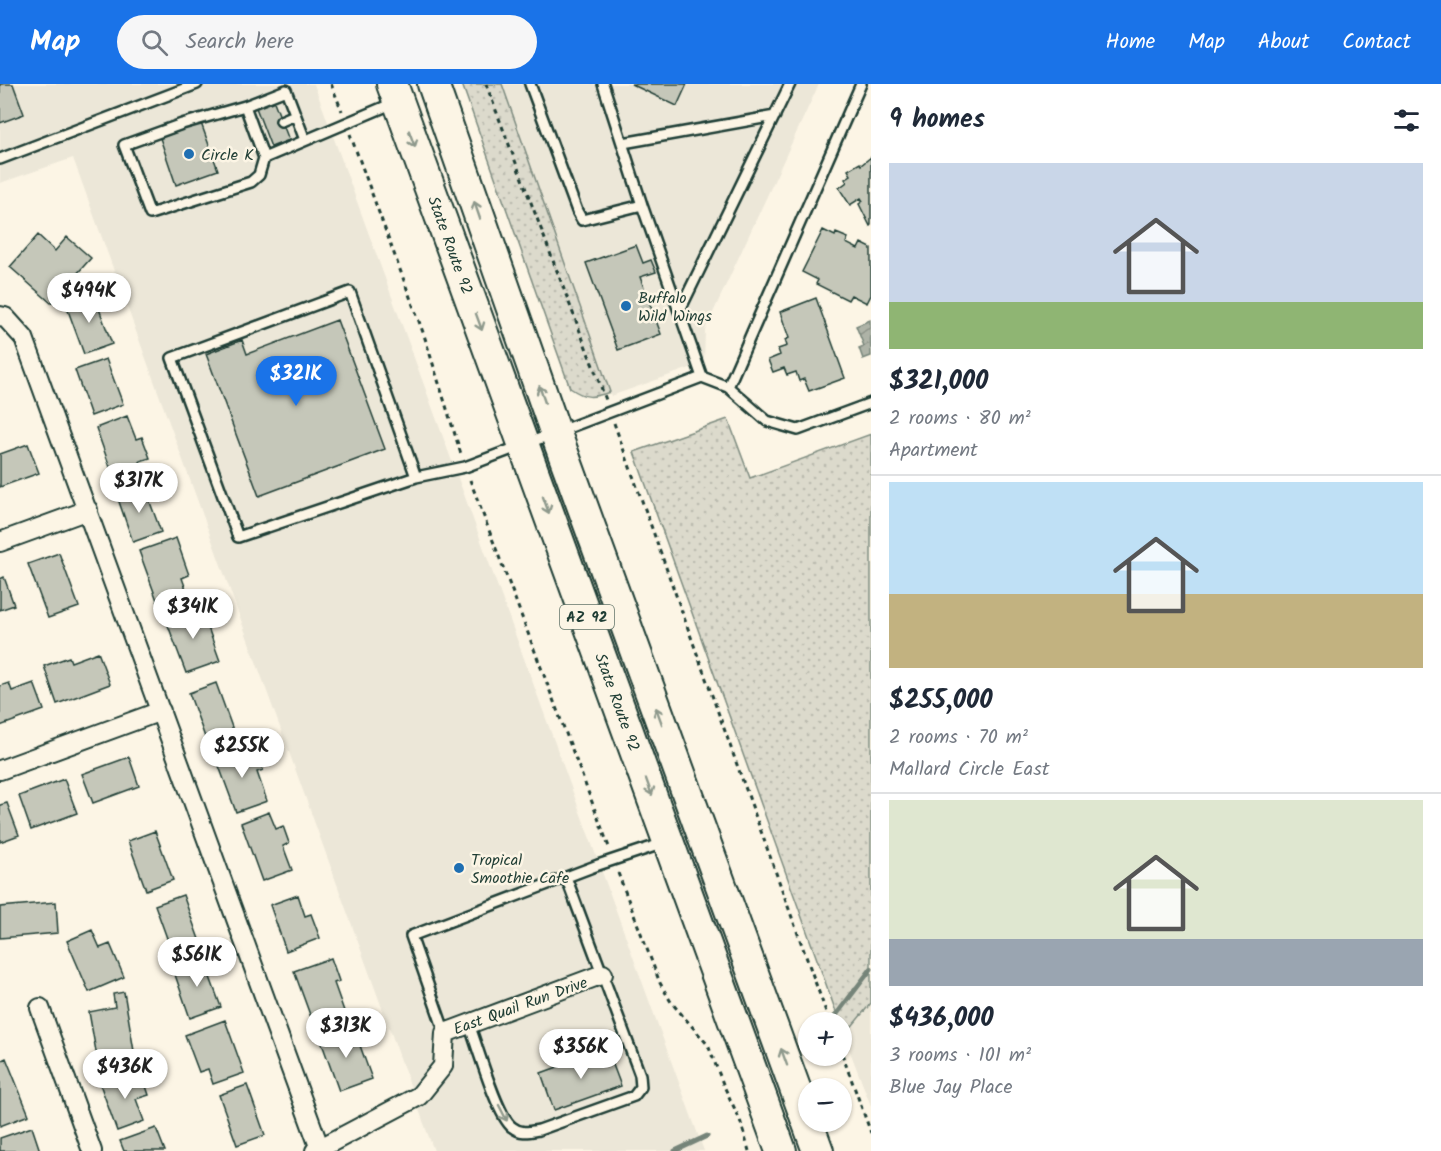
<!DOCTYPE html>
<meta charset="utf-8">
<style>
:root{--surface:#fff;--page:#f6f6f7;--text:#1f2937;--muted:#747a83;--line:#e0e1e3;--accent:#1a73e8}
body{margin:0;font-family:Kalam,sans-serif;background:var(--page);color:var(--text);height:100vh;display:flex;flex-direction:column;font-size:22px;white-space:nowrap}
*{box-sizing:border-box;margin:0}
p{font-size:20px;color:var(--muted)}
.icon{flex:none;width:33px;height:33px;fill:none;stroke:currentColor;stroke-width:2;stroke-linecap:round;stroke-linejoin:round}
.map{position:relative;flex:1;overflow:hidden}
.details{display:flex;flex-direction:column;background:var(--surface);width:570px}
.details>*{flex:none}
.buttons{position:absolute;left:798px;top:928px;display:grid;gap:12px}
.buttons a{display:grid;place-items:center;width:54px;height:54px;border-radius:50%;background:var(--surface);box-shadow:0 2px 4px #0004;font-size:30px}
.price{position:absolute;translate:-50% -51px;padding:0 14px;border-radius:21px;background:#fff;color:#222;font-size:20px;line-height:39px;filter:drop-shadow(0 2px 3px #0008)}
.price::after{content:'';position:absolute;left:50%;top:36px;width:18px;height:14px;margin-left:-9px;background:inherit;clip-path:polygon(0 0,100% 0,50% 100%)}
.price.selected{background:var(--accent);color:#fff}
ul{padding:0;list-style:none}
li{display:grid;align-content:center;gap:12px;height:318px;padding:0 18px}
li+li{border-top:2px solid var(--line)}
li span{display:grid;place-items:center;height:186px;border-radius:0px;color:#555}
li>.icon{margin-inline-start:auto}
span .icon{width:108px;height:108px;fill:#fffc;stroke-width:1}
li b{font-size:26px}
h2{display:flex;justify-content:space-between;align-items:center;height:72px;padding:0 18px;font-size:26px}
header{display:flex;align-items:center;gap:36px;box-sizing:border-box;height:84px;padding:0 30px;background:var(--accent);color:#fff}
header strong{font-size:28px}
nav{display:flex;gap:33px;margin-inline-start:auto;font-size:21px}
.search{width:420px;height:54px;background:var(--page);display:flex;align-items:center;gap:15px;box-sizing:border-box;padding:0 21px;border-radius:33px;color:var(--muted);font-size:22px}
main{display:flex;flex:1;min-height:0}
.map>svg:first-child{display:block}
.built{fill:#ece7d8}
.grass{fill:url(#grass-dots);stroke:#7e8c80;stroke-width:1.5}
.water{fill:url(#water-waves);stroke:#758479;stroke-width:1.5}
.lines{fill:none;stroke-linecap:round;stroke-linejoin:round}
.stream{stroke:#758479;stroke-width:5}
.building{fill:#c5c7b9;stroke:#1f3d34;stroke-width:1.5}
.service-casing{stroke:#1f3d34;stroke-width:14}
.minor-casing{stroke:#1f3d34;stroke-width:22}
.primary-casing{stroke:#1f3d34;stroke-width:34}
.path{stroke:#1f3d34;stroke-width:3;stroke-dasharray:4.5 4.5;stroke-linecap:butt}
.service{stroke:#fcf5e5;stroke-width:9}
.minor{stroke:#fcf5e5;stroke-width:18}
.primary{stroke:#fcf5e5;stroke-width:30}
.oneway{stroke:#8e998c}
.poi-dot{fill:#1f6fb2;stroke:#fcf5e5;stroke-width:2}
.labels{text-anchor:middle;stroke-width:5;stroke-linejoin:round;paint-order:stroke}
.shield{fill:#fcf5e5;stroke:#617469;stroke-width:1.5}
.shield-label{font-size:15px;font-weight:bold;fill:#1f3d34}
.poi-label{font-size:16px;fill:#1f3d34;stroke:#fcf5e5;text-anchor:start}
.street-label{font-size:16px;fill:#1f3d34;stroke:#fcf5e5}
</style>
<header>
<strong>Map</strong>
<div class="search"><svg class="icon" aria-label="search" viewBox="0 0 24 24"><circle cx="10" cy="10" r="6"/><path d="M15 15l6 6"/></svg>Search here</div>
<nav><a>Home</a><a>Map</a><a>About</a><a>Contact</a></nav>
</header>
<main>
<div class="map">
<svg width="871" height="1067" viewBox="0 0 871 1067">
<defs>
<pattern id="grass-dots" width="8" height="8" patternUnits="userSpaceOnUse" patternTransform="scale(1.5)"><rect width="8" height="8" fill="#dcdacc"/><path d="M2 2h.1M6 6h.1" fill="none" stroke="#bcbcb0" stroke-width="1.8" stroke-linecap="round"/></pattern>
<pattern id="water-waves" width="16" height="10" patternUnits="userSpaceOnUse" patternTransform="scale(1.5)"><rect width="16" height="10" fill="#aeb3a7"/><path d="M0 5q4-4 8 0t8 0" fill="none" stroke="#8d9389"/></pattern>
</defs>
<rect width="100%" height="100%" fill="#fcf5e5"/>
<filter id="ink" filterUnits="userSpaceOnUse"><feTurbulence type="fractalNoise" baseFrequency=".0167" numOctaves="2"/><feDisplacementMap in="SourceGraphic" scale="12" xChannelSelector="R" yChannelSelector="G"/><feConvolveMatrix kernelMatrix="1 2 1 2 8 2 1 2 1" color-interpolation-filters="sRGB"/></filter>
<g filter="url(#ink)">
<!-- built -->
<path class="built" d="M0 0H314L704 1067H434L73 74 0 99Z
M502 0H819L705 246 704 279 611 312Z
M871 919V1022L844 952Z"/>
<!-- grass -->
<path class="grass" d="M462 0H502L610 308C592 314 586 315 570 304Z
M728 335 750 394 871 350V919L844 952 842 939H840L634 368Z"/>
<!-- water -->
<path class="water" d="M870 236 871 272 863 275 859 264 864 262 856 242Z"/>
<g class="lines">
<!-- stream -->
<path class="stream" d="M830 939 871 885
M675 1067 707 1052"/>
</g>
<!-- building -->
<path class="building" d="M0 0H13L24 30 0 39Z
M631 0H687L677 22Z
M273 15 289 56 271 63 255 21Z
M201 39 218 86 176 101 160 54Z
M871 73V141L870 142 859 120 863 117 861 114 850 121 839 104 847 98 845 95 851 91 848 86 860 79 861 81Z
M823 146 835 152 836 149 848 154 846 159 858 165 861 159 871 164V211L867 219 851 211 848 216 816 200 818 196 802 188Z
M38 151 55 167 67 153 91 174 51 219 10 183Z
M636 161 643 179 651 176 656 188 640 193 661 250 618 266 586 179Z
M94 211 112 260 84 270 66 221Z
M816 214 845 294 809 307 804 295 799 297 796 288 787 291 784 284 773 288 768 276 780 271 778 265 787 262 785 256 789 254 780 228Z
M337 236 385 365 259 412 206 270 242 256 247 270Z
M106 275 123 320 91 332 75 286Z
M127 332 136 355 142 353 150 374 140 377 143 387 115 397 96 344Z
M28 360 39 389 0 403V370Z
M144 402 161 448 133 458 117 412Z
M176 454 189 491 182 494 187 508 158 519 139 467Z
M59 469 79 523 48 534 28 480Z
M4 493 14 521 0 526V495Z
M201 524 220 577 186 589 166 536Z
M98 568 110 600 57 620 44 582 69 573 71 578Z
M9 599 12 607 34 599 44 626 0 642V602Z
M216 599 233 646 206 656 189 609Z
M244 664 247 672 256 668 263 686 257 688 267 717 236 728 216 674Z
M129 673 139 702 93 719 82 690Z
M64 695 77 729 31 746 19 712Z
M7 719 19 751 0 758V721Z
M269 728 276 745 283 742 289 759 283 762 292 786 262 797 241 739Z
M155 747 173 796 146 806 128 757Z
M183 811 200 858 172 868 155 821Z
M298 811 305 832 311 830 320 854 286 867 270 821Z
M56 818 58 849 0 854V823Z
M92 846 100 864 110 860 124 893 89 908 67 857Z
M203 874 221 923 190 934 173 885Z
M331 874 339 897 334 899 344 927 313 939 294 887Z
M124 908 135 973 98 979 89 928 115 923 113 910Z
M225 936 244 989 213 1000 208 985 199 988 185 951Z
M353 942 372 995 339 1007 320 954Z
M607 965 621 1002 554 1026 541 989Z
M6 974 29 1031 0 1042V977Z
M127 990 130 998 143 993 149 1011 136 1015 144 1037 117 1047 100 1000Z
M247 1001 265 1051 237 1061 219 1011Z
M32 1043 40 1067H0V1054Z
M156 1044 165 1067H124L120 1057Z"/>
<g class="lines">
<defs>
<path id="service" d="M530 0 577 127 582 136 642 121
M603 0 642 121 702 293 728 303 767 337 798 346 871 319
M245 22 182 40 124 61 150 130 251 98 259 91 264 74
M281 37 295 31
M305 56 286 6 245 22 264 74 396 18
M623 59 775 32
M0 75 197 0
M680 226 790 0
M728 303 861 0
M416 393 350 208 172 274 238 453 416 393 465 383 702 293
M469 940C477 961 497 1032 512 1043 521 1050 528 1048 539 1046L634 1012 641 1003 640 991 566 793
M445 949 411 852 598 781 664 759"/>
<path id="minor" d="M0 232 5 233 24 254 320 1065
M0 458 88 426
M0 686 161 627
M40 924 92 1067
M315 1067 419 1012 443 982 445 949 603 890"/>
<path id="primary" d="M392 0 781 1067
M433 0 555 347 818 1067"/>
</defs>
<!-- service casing -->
<use href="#service" class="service-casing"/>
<!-- minor casing -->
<use href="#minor" class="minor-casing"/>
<!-- primary casing -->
<use href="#primary" class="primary-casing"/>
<!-- path -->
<path class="path" d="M331 0 342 27
M486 0 606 316
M350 50 424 251 461 370
M614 339 830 939
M470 396 609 763
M618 789 660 899 671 918 708 961 723 1000 740 1036 749 1067
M842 970 871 1049"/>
<!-- service -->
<use href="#service" class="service"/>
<!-- minor -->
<use href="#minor" class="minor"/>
<!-- primary -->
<use href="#primary" class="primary"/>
</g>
<!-- one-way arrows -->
<defs><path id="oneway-shaft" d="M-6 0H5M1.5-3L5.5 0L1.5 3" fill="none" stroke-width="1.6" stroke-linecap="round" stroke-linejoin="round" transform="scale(1.5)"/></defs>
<g class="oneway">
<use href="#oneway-shaft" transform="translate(412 55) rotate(70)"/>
<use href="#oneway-shaft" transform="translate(477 126) rotate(-109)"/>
<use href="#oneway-shaft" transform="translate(479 238) rotate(70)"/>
<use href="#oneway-shaft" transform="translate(542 310) rotate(-109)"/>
<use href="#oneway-shaft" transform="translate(546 421) rotate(70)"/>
<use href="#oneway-shaft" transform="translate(659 632) rotate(-110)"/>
<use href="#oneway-shaft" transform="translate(649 703) rotate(70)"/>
<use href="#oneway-shaft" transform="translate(784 973) rotate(-110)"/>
<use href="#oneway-shaft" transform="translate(503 1029) rotate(63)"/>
</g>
</g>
<!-- markers -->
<g class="poi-dot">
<circle cx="189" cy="70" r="6"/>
<circle cx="626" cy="222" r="6"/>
<circle cx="459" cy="784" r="6"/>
</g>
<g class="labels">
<!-- shield labels -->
<rect class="shield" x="560" y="521" width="54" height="24" rx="4.5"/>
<g class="shield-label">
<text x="587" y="538">AZ 92</text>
</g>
<!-- poi labels -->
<g class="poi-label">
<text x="201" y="76">Circle K</text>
<text x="638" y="219">Buffalo<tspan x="638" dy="18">Wild Wings</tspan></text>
<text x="471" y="781">Tropical<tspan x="471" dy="18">Smoothie Cafe</tspan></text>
</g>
<!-- street labels -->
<g class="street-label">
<text transform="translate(451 161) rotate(70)" y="6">State Route 92</text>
<text transform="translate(618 618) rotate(70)" y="6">State Route 92</text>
<text transform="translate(520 921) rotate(-20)" y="6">East Quail Run Drive</text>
</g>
</g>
</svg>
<div class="buttons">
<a>+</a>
<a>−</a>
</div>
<b class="price" style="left:89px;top:240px">$494K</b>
<b class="price selected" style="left:296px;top:323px">$321K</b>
<b class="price" style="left:139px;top:430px">$317K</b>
<b class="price" style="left:193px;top:556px">$341K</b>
<b class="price" style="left:242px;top:695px">$255K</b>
<b class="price" style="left:197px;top:904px">$561K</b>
<b class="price" style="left:346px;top:975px">$313K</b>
<b class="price" style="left:581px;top:996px">$356K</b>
<b class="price" style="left:125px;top:1016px">$436K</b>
</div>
<section class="details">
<h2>9 homes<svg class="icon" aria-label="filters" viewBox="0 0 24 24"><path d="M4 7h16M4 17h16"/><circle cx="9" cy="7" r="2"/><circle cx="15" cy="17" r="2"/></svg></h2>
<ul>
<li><span style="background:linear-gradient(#c9d6e8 75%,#8fb573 0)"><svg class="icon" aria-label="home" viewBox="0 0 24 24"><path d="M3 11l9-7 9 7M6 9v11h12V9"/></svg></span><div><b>$321,000</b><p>2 rooms · 80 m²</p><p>Apartment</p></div></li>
<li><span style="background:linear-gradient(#bfe0f5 60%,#c2b280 0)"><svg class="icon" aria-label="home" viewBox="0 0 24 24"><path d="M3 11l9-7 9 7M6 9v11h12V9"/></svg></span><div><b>$255,000</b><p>2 rooms · 70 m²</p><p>Mallard Circle East</p></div></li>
<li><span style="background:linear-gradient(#dfe7d0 75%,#9aa5b1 0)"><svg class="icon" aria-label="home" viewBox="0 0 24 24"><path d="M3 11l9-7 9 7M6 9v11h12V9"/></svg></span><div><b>$436,000</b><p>3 rooms · 101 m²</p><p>Blue Jay Place</p></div></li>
</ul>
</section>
</main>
